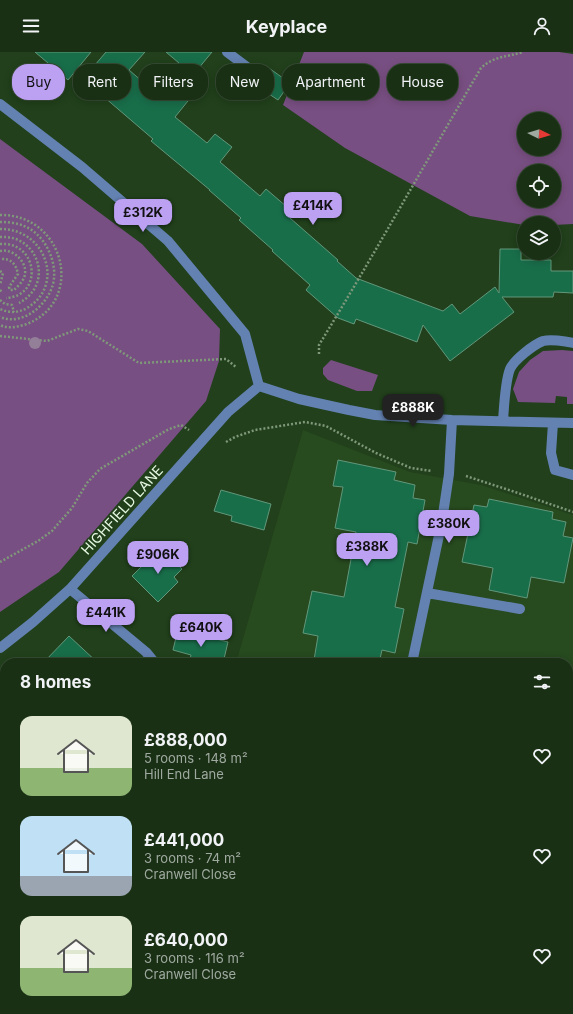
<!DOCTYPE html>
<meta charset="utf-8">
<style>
:root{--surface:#193014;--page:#22381d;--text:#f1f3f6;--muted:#9fa9a0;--line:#374b34;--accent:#bca0f2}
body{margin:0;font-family:Inter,sans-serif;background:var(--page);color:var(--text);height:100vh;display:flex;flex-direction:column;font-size:15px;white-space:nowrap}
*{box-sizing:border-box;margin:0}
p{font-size:13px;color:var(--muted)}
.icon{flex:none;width:22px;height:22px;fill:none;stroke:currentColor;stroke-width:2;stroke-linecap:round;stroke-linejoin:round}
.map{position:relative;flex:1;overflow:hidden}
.sheet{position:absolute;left:0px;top:606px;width:573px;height:356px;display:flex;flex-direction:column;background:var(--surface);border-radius:16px 16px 0 0;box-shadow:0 2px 10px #0003,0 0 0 1px var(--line)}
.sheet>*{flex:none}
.top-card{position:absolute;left:12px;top:12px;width:549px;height:36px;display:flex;gap:8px}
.needle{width:26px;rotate:95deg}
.buttons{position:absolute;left:517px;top:60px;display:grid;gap:8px}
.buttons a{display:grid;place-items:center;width:44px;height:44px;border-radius:50%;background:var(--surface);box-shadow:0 2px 10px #0003,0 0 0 1px var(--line);font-size:20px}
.price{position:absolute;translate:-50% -34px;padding:0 9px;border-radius:8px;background:var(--accent);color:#111;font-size:13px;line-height:26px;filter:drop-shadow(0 1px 2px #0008)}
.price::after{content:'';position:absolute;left:50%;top:24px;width:12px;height:9px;margin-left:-6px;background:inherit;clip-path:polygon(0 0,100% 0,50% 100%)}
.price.on{background:#222;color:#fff}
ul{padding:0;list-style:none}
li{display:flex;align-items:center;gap:12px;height:100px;padding:0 20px}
li span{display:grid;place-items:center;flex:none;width:112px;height:80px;border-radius:12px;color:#555}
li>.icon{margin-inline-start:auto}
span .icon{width:48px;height:48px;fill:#fffc;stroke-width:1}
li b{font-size:17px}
h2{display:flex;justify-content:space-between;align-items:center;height:48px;padding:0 20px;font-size:17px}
.chip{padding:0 14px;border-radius:16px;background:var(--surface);box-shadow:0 2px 10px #0003,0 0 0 1px var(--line);font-size:14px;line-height:36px}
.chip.on{background:var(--accent);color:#111}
header{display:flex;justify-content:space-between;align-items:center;height:52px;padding:0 20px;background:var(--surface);font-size:18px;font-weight:700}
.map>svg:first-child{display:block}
.built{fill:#274a1f}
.green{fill:#784f82;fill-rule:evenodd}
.building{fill:#196e4a;stroke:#62977b}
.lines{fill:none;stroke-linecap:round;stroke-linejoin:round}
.path{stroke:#7f987a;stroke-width:2.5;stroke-dasharray:2 2;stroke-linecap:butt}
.minor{stroke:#6381b1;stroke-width:10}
.tree{fill:#937f98}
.labels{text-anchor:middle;stroke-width:3;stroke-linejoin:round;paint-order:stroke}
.street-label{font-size:14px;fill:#e6f8e2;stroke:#21401b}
</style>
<header><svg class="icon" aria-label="menu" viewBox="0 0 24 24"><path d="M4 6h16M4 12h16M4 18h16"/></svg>Keyplace<svg class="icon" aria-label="person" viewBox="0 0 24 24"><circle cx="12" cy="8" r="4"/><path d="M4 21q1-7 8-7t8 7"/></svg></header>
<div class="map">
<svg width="573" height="962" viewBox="0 0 573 962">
<rect width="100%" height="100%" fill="#21401b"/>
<!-- built -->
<path class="built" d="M303 378 410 420 481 433 573 463V709L568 711V611H236Z"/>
<!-- green -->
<path class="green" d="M304 0H559L573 2V172L554 173V171H524V173L470 164 345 96 283 53ZM524 67H554V97H524ZM524 119H554V149H524Z
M0 87 142 192 220 277 219 309 206 349 59 520 0 560Z
M562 298 573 299V352H567V345L556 344 555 351 518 350 513 337 519 320 530 308 543 299Z
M331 308 378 323 372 339H357L328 328 323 322V316Z
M5 627V957H273L275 962H0V629Z
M573 709V826L568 798V711Z
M568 903 573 908V962H277L297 957H568Z"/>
<!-- building -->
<path class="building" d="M35 0H91L68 28Z
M106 0H145L129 18 157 42 170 26 192 44 175 65 207 91 215 82 232 95 220 110 260 144 266 137 294 161 290 166 338 208 337 209 356 226 443 259 452 252 460 262 495 235 499 241 500 197H521V208H551V219H573V241L554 240 553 245H502L514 260 450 309 423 273 417 290 356 267 354 272 338 266 306 238 310 233 272 199 273 198 239 168 241 166 209 138H210L151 89 153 87 83 27Z
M166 0H212L193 23Z
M266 14 290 31 278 48 254 32Z
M338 408 396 420 394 428 415 433 413 446 425 448 417 492 408 490 395 555 404 557 395 601 382 598 379 611 358 607 357 611H331L314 608 318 584 303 581 312 539 344 545 356 480 335 476 343 435 333 434Z
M221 438 271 452 264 478 231 469 232 464 214 459Z
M489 447 553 460 552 467 566 470 563 484 573 486 564 531 531 525 527 546 489 538 493 516 462 510 474 453 487 455Z
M161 495 182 517 174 525 178 530 158 550 132 524Z
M178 577 228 590 223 611H189L191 603 173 598Z
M69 584 98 611H43Z"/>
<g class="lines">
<!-- path -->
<path class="path" d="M0 163C66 162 86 252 24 273 16 275 8 277 0 273
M0 170C8 170 17 171 24 174 43 181 56 206 54 226 52 250 24 275 0 265
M0 177C45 176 66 233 27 256 18 261 9 261 0 257
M0 185C38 182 55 232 19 251
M0 192C38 189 44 244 6 246
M0 199C12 196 27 209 25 222 24 229 18 234 14 238H10L9 235 18 222C16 212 11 206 0 207
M0 219 3 221 0 233
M0 238 2 240
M0 248 5 252 12 253 14 260
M0 284 47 289 78 277 88 279 139 311 226 307 236 315
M319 302V293C375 201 427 108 481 16 494 4 507 5 523 0
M226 390 235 385 255 378 305 370 326 374 376 401 411 416 432 419
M466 424 518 441 573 460
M0 510 38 489 52 479 72 456 87 431 100 417 169 377 181 373 189 378
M0 763 5 770
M568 908 573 906
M95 957 96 962
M417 957 418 962
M217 962 224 957
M283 962 303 957
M493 962 497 957"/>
<!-- minor -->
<path class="minor" d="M227 0 251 18
M0 52 82 115 168 189 245 282 259 334
M259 334 299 347 349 358 375 363 452 368 573 371
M503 369C504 355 505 330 510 317 514 308 533 293 543 289 550 287 565 289 573 291
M553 371 551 401 555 418 573 423
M70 537 146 600 155 611
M427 541 520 557
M0 596 33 570 70 537 228 360 259 334
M412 611 442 469 449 422 452 368
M568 858 573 870"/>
</g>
<!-- trees -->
<circle class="tree" cx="35" cy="291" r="6"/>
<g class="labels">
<!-- street labels -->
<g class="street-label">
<text transform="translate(122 458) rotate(-48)" y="5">HIGHFIELD LANE</text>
</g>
</g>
</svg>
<div class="buttons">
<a><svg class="needle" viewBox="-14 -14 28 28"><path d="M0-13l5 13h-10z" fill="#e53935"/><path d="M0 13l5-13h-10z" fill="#9fa9a0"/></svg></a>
<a><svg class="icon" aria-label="locate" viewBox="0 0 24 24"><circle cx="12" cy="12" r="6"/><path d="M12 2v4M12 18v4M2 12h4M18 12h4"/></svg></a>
<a><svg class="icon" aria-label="layers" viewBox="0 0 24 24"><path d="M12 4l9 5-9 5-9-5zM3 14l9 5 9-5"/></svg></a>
</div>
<b class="price" style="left:313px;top:174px">£414K</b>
<b class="price" style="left:143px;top:181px">£312K</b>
<b class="price on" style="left:413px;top:376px">£888K</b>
<b class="price" style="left:449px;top:492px">£380K</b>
<b class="price" style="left:367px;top:515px">£388K</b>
<b class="price" style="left:158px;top:523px">£906K</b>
<b class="price" style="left:106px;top:581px">£441K</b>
<b class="price" style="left:201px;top:596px">£640K</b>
<div class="top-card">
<a class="chip on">Buy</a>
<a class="chip">Rent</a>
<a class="chip">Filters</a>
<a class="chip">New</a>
<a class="chip">Apartment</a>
<a class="chip">House</a>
</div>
<section class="sheet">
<h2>8 homes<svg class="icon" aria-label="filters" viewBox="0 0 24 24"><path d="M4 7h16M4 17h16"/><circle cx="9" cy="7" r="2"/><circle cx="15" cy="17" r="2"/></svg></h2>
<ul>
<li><span style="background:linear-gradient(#dfe7d0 65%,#8fb573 0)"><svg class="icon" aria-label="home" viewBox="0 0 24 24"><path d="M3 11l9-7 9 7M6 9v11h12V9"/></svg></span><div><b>£888,000</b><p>5 rooms · 148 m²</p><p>Hill End Lane</p></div><svg class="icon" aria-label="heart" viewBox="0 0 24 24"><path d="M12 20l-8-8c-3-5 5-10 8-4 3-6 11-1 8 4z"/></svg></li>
<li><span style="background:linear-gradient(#bfe0f5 75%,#9aa5b1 0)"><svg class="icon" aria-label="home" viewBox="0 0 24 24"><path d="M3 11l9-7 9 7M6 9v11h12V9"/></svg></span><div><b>£441,000</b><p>3 rooms · 74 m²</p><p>Cranwell Close</p></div><svg class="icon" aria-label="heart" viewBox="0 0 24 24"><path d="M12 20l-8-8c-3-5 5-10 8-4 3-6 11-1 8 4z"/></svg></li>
<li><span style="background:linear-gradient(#dfe7d0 65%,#8fb573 0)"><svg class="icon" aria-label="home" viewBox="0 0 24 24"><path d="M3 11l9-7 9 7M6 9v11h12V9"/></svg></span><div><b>£640,000</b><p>3 rooms · 116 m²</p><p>Cranwell Close</p></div><svg class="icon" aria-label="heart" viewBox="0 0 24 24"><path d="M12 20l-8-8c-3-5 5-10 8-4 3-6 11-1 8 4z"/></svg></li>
</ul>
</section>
</div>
